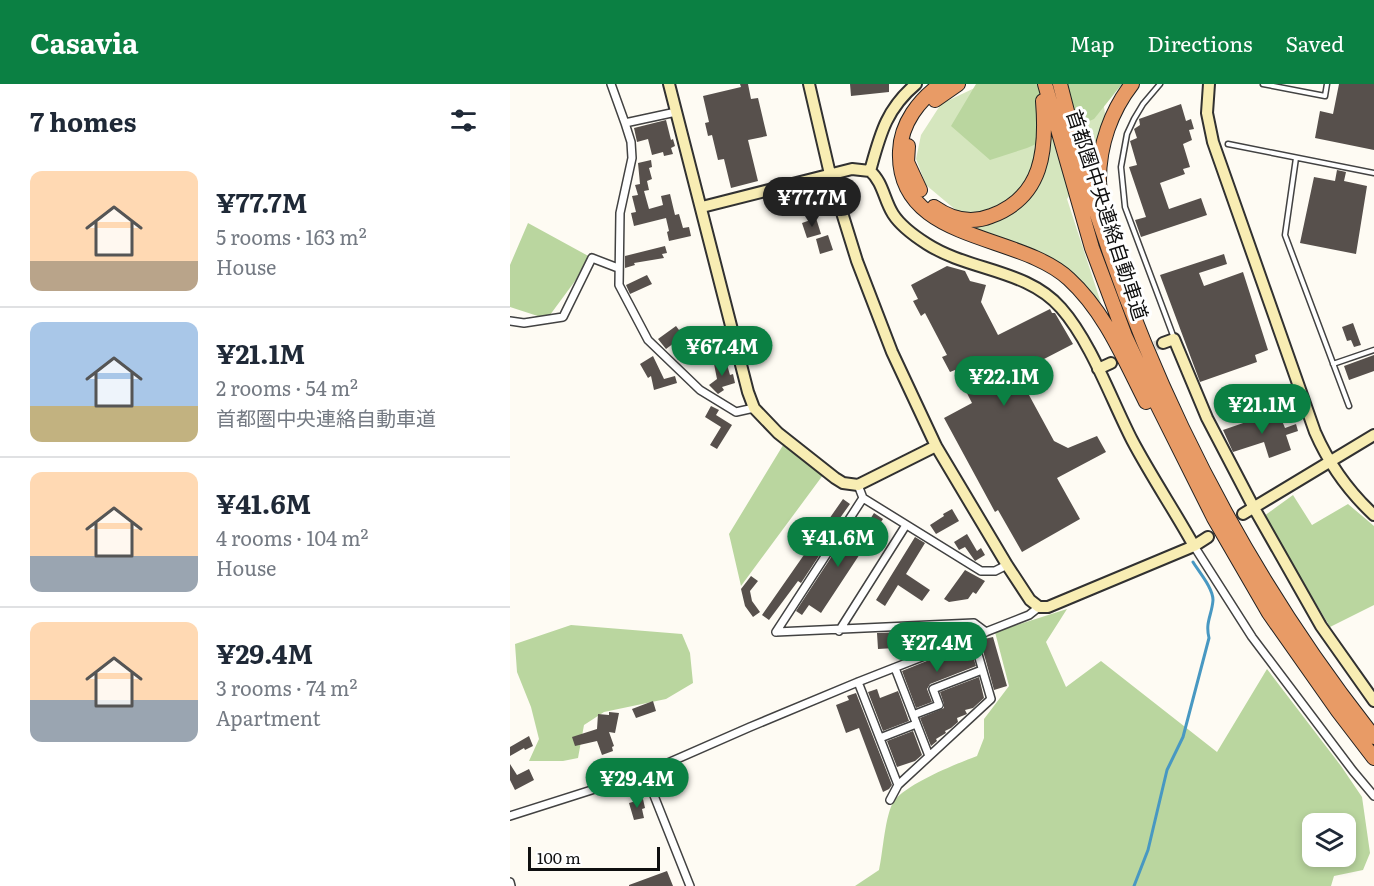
<!DOCTYPE html>
<meta charset="utf-8">
<style>
:root{--surface:#fff;--page:#f6f6f7;--text:#1f2937;--muted:#747a83;--line:#e0e1e3;--accent:#0b8043}
body{margin:0;font-family:Literata,"Noto Sans JP",serif;background:var(--page);color:var(--text);height:100vh;display:flex;flex-direction:column;font-size:22px;white-space:nowrap}
*{box-sizing:border-box;margin:0}
p{font-size:20px;color:var(--muted)}
.icon{flex:none;width:33px;height:33px;fill:none;stroke:currentColor;stroke-width:2;stroke-linecap:round;stroke-linejoin:round}
.map{position:relative;flex:1;overflow:hidden}
.details{display:flex;flex-direction:column;background:var(--surface);width:510px}
.details>*{flex:none}
.tools{position:absolute;left:792px;top:729px;display:grid;gap:12px}
.tools a{display:grid;place-items:center;width:54px;height:54px;border-radius:12px;background:var(--surface);box-shadow:0 3px 9px #0003;font-size:30px}
.scale{position:absolute;left:18px;bottom:15px;width:132px;box-sizing:border-box;padding-left:6px;border:3px solid #0f0f0f;border-top:0;font-size:16px;line-height:21px;white-space:nowrap;color:#0f0f0f;-webkit-text-stroke:4px #fff;paint-order:stroke}
.price{position:absolute;translate:-50% -51px;padding:0 14px;border-radius:21px;background:var(--accent);color:#fff;font-size:20px;line-height:39px;filter:drop-shadow(0 2px 3px #0008)}
.price::after{content:'';position:absolute;left:50%;top:36px;width:18px;height:14px;margin-left:-9px;background:inherit;clip-path:polygon(0 0,100% 0,50% 100%)}
.price.selected{background:#222;color:#fff}
ul{padding:0;list-style:none}
li{display:flex;align-items:center;gap:18px;height:150px;padding:0 30px}
li+li{border-top:2px solid var(--line)}
li span{display:grid;place-items:center;flex:none;width:168px;height:120px;border-radius:12px;color:#555}
li>.icon{margin-inline-start:auto}
span .icon{width:72px;height:72px;fill:#fffc;stroke-width:1}
li b{font-size:26px}
h2{display:flex;justify-content:space-between;align-items:center;height:72px;padding:0 30px;font-size:26px}
header{display:flex;align-items:center;gap:36px;box-sizing:border-box;height:84px;padding:0 30px;background:var(--accent);color:#fff}
header strong{font-size:28px}
nav{display:flex;gap:33px;margin-inline-start:auto;font-size:21px}
main{display:flex;flex:1;min-height:0}
.map>svg:first-child{display:block}
.green{fill:#d5e6be}
.forest{fill:#bad69f;fill-rule:evenodd}
.lines{fill:none;stroke-linecap:round;stroke-linejoin:round}
.stream{stroke:#4898c2;stroke-width:3}
.building{fill:#57504c}
.secondary-tunnel{stroke:#dad8d1;stroke-width:10;stroke-dasharray:10 5;stroke-linecap:butt}
.lane-casing{stroke:#424242;stroke-width:7}
.street-casing{stroke:#424242;stroke-width:10}
.secondary-casing{stroke:#313131;stroke-width:14}
.highway-casing{stroke:#202020;stroke-width:16}
.lane{stroke:#fff;stroke-width:4}
.street{stroke:#fff;stroke-width:7}
.secondary{stroke:#f8edb3;stroke-width:10}
.highway{stroke:#e89b66;stroke-width:14}
.labels{text-anchor:middle;stroke-width:6;stroke-linejoin:round;paint-order:stroke}
.street-label{font-size:20px;fill:#0f0f0f;stroke:#fff}
</style>
<header>
<strong>Casavia</strong>
<nav><a>Map</a><a>Directions</a><a>Saved</a></nav>
</header>
<main>
<section class="details">
<h2>7 homes<svg class="icon" aria-label="filters" viewBox="0 0 24 24"><path d="M4 7h16M4 17h16"/><circle cx="9" cy="7" r="2"/><circle cx="15" cy="17" r="2"/></svg></h2>
<ul>
<li><span style="background:linear-gradient(#ffd9b3 75%,#b9a48a 0)"><svg class="icon" aria-label="home" viewBox="0 0 24 24"><path d="M3 11l9-7 9 7M6 9v11h12V9"/></svg></span><div><b>¥77.7M</b><p>5 rooms · 163 m²</p><p>House</p></div></li>
<li><span style="background:linear-gradient(#a9c7e8 70%,#c2b280 0)"><svg class="icon" aria-label="home" viewBox="0 0 24 24"><path d="M3 11l9-7 9 7M6 9v11h12V9"/></svg></span><div><b>¥21.1M</b><p>2 rooms · 54 m²</p><p>首都圏中央連絡自動車道</p></div></li>
<li><span style="background:linear-gradient(#ffd9b3 70%,#9aa5b1 0)"><svg class="icon" aria-label="home" viewBox="0 0 24 24"><path d="M3 11l9-7 9 7M6 9v11h12V9"/></svg></span><div><b>¥41.6M</b><p>4 rooms · 104 m²</p><p>House</p></div></li>
<li><span style="background:linear-gradient(#ffd9b3 65%,#9aa5b1 0)"><svg class="icon" aria-label="home" viewBox="0 0 24 24"><path d="M3 11l9-7 9 7M6 9v11h12V9"/></svg></span><div><b>¥29.4M</b><p>3 rooms · 74 m²</p><p>Apartment</p></div></li>
</ul>
</section>
<div class="map">
<svg width="864" height="802" viewBox="0 0 864 802">
<rect width="100%" height="100%" fill="#fefbf3"/>
<!-- green -->
<path class="green" d="M473 0 592 12 595 29 584 75 557 115 591 219 559 186 531 169 472 148 416 101 406 75 411 51 431 20Z"/>
<!-- forest -->
<path class="forest" d="M466 0H612L584 35 517 64 480 76 441 42Z
M18 139 82 174 37 235 0 223V181Z
M275 358 313 391 231 502 219 450Z
M783 411 802 441 838 420 864 442V521L820 543 754 432Z
M557 525 536 558 556 603 591 577 707 668 757 585 831 682 852 713 860 769 853 786 824 792 821 802H345L369 786C373 769 375 730 384 717 398 699 446 680 467 672L474 654V635L499 602 485 548ZM802 740H836V772H802Z
M61 541 172 550 180 569 183 599 156 615 94 628 74 641 68 674 53 677H19L29 655 21 623 7 588 5 560Z"/>
<g class="lines">
<!-- stream -->
<path class="stream" d="M624 802 638 766 657 686 673 653 699 554C695 538 702 531 703 516 703 504 689 488 683 478"/>
</g>
<!-- building -->
<path class="building" d="M230 0H238L241 15 248 14 257 52 238 56 248 97 221 104 214 75 208 76 202 51 198 52 195 39 199 38 193 12 231 3Z
M340 0H379V8L341 12Z
M829 0H864V66L805 54 810 27 823 30Z
M671 20 676 37 681 35 684 45 679 46 682 56 673 60 680 83 673 85 675 90 650 99 659 125 691 114 697 131 631 153 625 136 636 133 619 83 627 81 620 57 627 54 624 45 630 41 629 35Z
M156 36 161 56 163 55 165 62 161 64 163 70 154 72 153 68 142 71 138 55 127 58 124 44Z
M141 76 142 83 139 84 142 95 137 97 139 106 134 107 139 125 153 121 151 112 160 110 165 131 169 130 173 144 179 143 181 152 159 157 157 148 159 147 156 134 124 142 121 129 126 128 122 112 128 111 125 101 130 100 128 79Z
M827 86 836 88 834 97 857 102 846 170 790 159 804 93 825 97Z
M306 134 311 150 297 154 292 139Z
M318 151 323 166 310 170 306 155Z
M155 162 157 169 152 170 154 174 124 179 125 181 115 184V172Z
M714 170 717 180 689 189 694 202 733 188 758 266 745 271 747 278 690 298 650 191Z
M437 182 455 187 460 197 476 201 471 218 488 251 540 225 542 229H545L563 260 507 289 544 357 558 364 587 352 596 368 547 394 570 435 512 468 488 426 485 428 434 334 462 319 445 286 440 288 432 273 437 271 415 229 411 232 403 217 408 215 401 201Z
M137 191 142 200 120 210 116 201Z
M843 239 851 261 844 263 841 256 837 257 832 243Z
M166 242 178 258 181 256 186 262 183 265 184 267 181 270 168 256 156 265 148 255Z
M864 271V287L839 296 834 282Z
M143 272 154 295 165 292 167 299 144 306 141 292 138 294 130 280Z
M216 277 220 291 223 290 225 299 212 303 214 306 208 310 199 301 207 295 204 280Z
M201 322 209 326 206 331 222 341 207 365 200 361 211 343 195 333Z
M768 327 775 344 786 340 788 347 776 351 781 366 759 374 754 358 723 368 713 346Z
M333 415 340 420 325 441 328 443 291 499 288 497 259 536 252 531Z
M442 425 449 437 426 450 420 441 434 432 433 430Z
M364 429 373 435 311 529 299 521 292 531 286 527 337 449 347 456Z
M457 450 467 467 471 464 475 471 465 477 455 463 449 466 444 458Z
M405 453 415 459 396 490 420 506 412 517 388 501 375 522 366 516Z
M455 486 475 497 466 510 463 508 458 515 439 518 434 515Z
M241 492 248 497 240 507 242 517 250 528 243 533 235 522 231 505Z
M417 547V553L401 554 402 563 368 565 367 549Z
M483 553 497 602 484 606 470 556Z
M459 560 466 582 420 600 417 605 422 618 406 624 392 587Z
M469 593 474 614 463 624 455 626 457 630 447 634 448 638 441 644 435 647 436 649 426 655 427 657 421 662 410 634 434 624V620L430 608Z
M367 605 370 614 388 607 399 637 373 647 358 608Z
M346 609 382 701 379 705 373 708 349 644 336 649 326 621 339 616 337 612Z
M143 617 146 627 126 634 122 625Z
M99 628 109 629 105 649 99 648 104 662 102 663 103 667 92 671 87 657 65 662 62 653 87 645 88 630 99 631Z
M403 647 412 671 405 677 387 683 377 657Z
M19 652 23 662 15 666 14 664 0 672V663Z
M0 680 7 691 19 685 24 696 5 706 0 696Z
M133 715 135 724 132 725 134 734 124 736 119 719Z
M157 787 163 802H119V801Z"/>
<g class="lines">
<!-- secondary-tunnel -->
<path class="secondary-tunnel" d="M617 273 653 259"/>
<defs>
<path id="lane" d="M650 0 633 20 624 35 617 50 611 83 615 123 664 254
M753 0 815 12 817 0
M718 60 864 89
M786 74 775 151 839 322
M823 280 864 266"/>
<path id="street" d="M101 0 115 39 121 58 122 74 110 129 109 201 138 256 190 306 226 328 244 324
M115 39 166 28
M0 237 14 239 53 233 82 174 108 184
M348 401 353 414 471 487H485L497 481
M684 462 742 553 843 687 864 712
M329 547 396 441
M266 548 464 539 476 548
M266 548 353 414
M385 584 419 672
M348 598 388 701
M403 631 429 621 423 605 472 586
M370 654 406 640
M135 689 180 802
M380 716 388 701 481 615 463 553
M0 732 135 689 240 643 348 598 519 531 529 523
M0 798 1 802"/>
<path id="secondary" d="M159 0 238 308 244 324 268 349 325 394 333 399 348 401 426 362
M299 0 320 90 347 177 382 268 426 362 497 481 520 516 529 523H538L684 462 698 453
M406 0C376 25 370 51 360 87 373 98 374 116 383 130 390 141 406 153 417 160 459 187 517 185 551 224 581 258 601 315 622 356 641 392 664 426 684 462
M699 0 697 29 703 58 805 348C819 380 838 407 864 431
M192 123 342 85 360 87
M653 259 664 255 697 334 744 424 811 542 864 617
M588 285 601 279
M733 430 864 351"/>
<path id="highway" d="M431 0C409 16 391 39 390 67 386 159 509 148 559 195 595 228 614 275 636 318
M535 0 582 164 615 252 646 318 704 434 759 529 828 627 864 674
M550 0C608 237 712 461 864 653
M425 16 448 0
M398 62 397 78 410 106
M424 123C441 135 461 140 481 132 533 113 537 66 533 17
M601 151C597 134 589 113 589 96 589 61 601 27 622 0"/>
</defs>
<!-- lane casing -->
<use href="#lane" class="lane-casing"/>
<!-- street casing -->
<use href="#street" class="street-casing"/>
<!-- secondary casing -->
<use href="#secondary" class="secondary-casing"/>
<!-- highway casing -->
<use href="#highway" class="highway-casing"/>
<!-- lane -->
<use href="#lane" class="lane"/>
<!-- street -->
<use href="#street" class="street"/>
<!-- secondary -->
<use href="#secondary" class="secondary"/>
<!-- highway -->
<use href="#highway" class="highway"/>
</g>
<g class="labels">
<!-- street labels -->
<g class="street-label">
<text transform="translate(597 131) rotate(72)" y="7">首都圏中央連絡自動車道</text>
</g>
</g>
</svg>
<div class="tools">
<a><svg class="icon" aria-label="layers" viewBox="0 0 24 24"><path d="M12 4l9 5-9 5-9-5zM3 14l9 5 9-5"/></svg></a>
</div>
<div class="scale">100 m</div>
<b class="price selected" style="left:302px;top:144px">¥77.7M</b>
<b class="price" style="left:212px;top:293px">¥67.4M</b>
<b class="price" style="left:494px;top:323px">¥22.1M</b>
<b class="price" style="left:752px;top:351px">¥21.1M</b>
<b class="price" style="left:328px;top:484px">¥41.6M</b>
<b class="price" style="left:427px;top:589px">¥27.4M</b>
<b class="price" style="left:127px;top:725px">¥29.4M</b>
</div>
</main>
